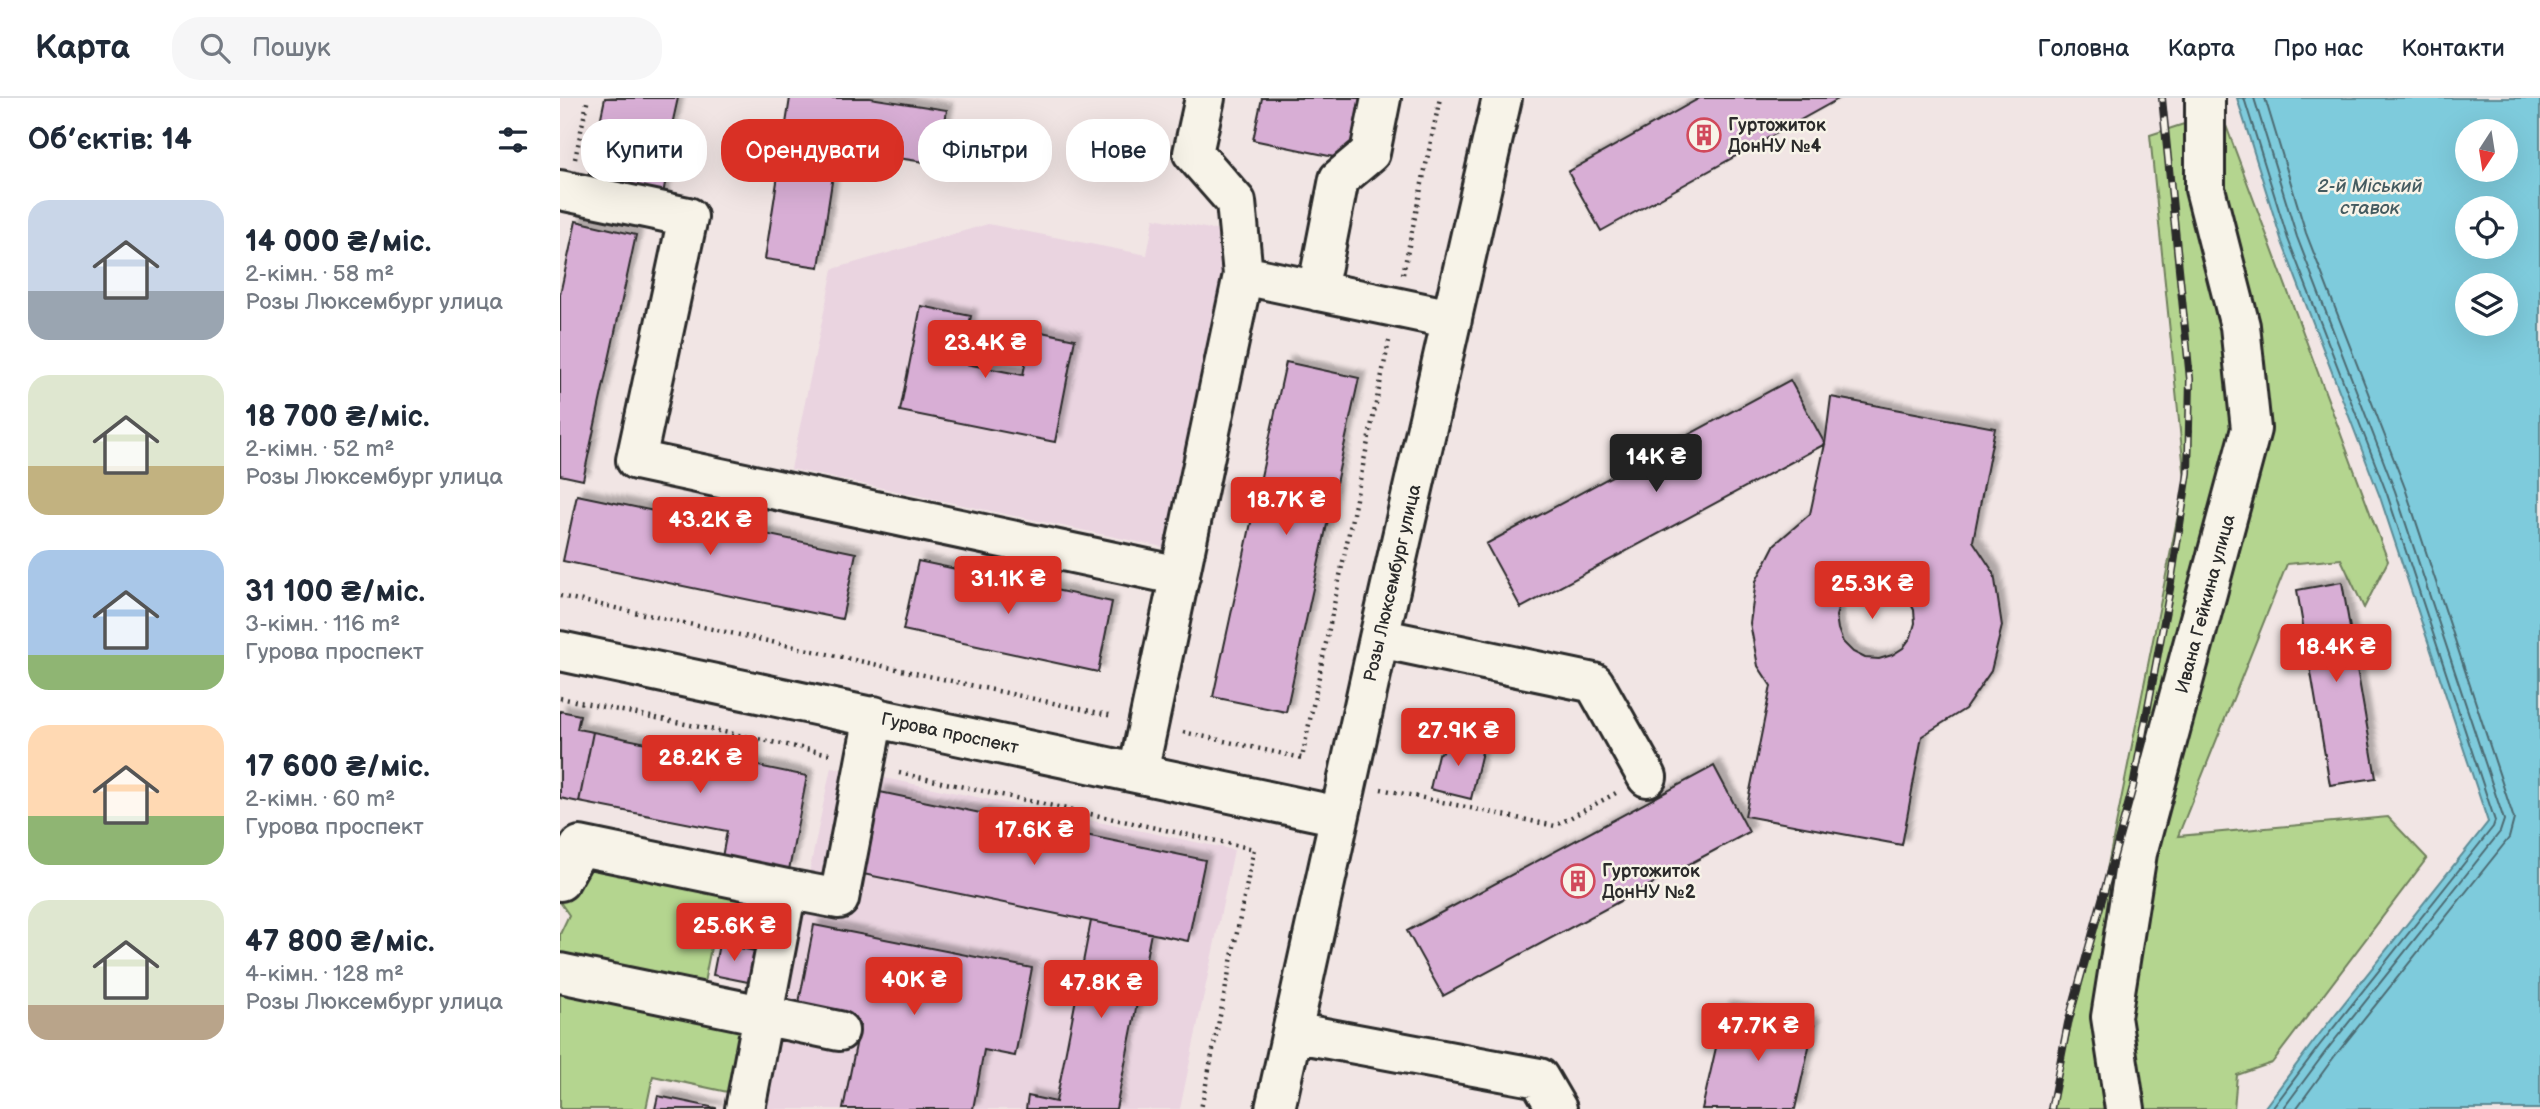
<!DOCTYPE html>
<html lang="uk">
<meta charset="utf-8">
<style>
:root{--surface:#fff;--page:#f6f6f7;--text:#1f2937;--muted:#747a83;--line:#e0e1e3;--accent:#d93025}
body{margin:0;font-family:"Balsamiq Sans",sans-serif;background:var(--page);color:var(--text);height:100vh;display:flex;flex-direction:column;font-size:26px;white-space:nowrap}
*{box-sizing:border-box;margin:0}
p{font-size:23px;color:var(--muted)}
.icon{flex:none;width:38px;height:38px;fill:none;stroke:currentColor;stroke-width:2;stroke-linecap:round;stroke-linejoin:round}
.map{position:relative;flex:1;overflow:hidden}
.panel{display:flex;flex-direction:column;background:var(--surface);width:560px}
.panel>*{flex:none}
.guide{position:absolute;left:21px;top:21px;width:665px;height:63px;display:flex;gap:14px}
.needle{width:46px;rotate:192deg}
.controls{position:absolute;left:1895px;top:21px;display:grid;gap:14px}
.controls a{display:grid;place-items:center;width:63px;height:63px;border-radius:50%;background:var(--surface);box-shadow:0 7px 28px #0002;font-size:35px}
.price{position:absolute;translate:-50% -60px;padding:0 16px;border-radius:7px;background:var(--accent);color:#fff;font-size:23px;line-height:46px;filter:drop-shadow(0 2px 4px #0008)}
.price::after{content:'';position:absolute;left:50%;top:42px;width:21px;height:16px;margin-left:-10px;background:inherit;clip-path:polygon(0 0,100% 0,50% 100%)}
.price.selected{background:#222;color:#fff}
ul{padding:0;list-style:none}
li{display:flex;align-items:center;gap:21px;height:175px;padding:0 28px}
li span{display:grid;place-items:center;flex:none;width:196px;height:140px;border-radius:21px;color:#555}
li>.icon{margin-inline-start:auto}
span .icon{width:84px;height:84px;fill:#fffc;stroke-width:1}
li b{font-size:30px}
h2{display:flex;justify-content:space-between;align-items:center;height:84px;padding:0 28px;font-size:30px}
.chip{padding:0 24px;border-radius:28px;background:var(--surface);box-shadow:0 7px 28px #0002;font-size:24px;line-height:63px}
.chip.selected{background:var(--accent);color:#fff}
header{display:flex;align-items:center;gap:42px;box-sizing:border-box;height:98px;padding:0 35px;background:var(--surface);border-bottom:2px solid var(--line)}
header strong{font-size:33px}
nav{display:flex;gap:38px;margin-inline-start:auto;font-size:24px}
.search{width:490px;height:63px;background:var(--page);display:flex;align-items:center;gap:18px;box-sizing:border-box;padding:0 24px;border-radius:28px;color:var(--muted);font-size:26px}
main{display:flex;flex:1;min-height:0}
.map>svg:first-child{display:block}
.built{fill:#ead4e0}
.green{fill:#b4d58f;stroke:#70805d;stroke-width:2}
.water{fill:#7ecbdc;stroke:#5d8b95;stroke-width:2;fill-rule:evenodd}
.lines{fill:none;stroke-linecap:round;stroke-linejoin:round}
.shore{stroke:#4c6b72;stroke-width:2}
.building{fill:#d8aed5;stroke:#2b2b2b;stroke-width:2;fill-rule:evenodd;filter:url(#shadow)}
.minor-casing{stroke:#2b2b2b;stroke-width:44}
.path{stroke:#2b2b2b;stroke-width:4.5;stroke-dasharray:2 5;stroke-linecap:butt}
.minor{stroke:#f7f3e8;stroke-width:38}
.rail-casing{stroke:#2b2b2b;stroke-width:8}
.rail{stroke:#f7f3e8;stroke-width:5;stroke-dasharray:16;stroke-linecap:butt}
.labels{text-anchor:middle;stroke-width:5;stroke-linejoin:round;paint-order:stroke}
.poi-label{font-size:18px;font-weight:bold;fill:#2b2b2b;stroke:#f7f3e8;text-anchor:start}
.street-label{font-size:18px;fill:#2b2b2b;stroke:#f7f3e8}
.water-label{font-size:19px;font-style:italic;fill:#445b60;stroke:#f7f3e8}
</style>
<header>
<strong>Карта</strong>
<div class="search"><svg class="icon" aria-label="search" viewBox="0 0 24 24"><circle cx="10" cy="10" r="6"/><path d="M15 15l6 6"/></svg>Пошук</div>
<nav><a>Головна</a><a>Карта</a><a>Про нас</a><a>Контакти</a></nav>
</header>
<main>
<section class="panel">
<h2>Об’єктів: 14<svg class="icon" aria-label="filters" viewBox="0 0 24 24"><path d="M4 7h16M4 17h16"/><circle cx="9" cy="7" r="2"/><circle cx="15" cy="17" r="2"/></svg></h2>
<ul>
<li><span style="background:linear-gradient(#c9d6e8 65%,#9aa5b1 0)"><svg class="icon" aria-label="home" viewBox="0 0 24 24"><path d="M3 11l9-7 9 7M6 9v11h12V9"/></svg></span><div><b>14 000 ₴/міс.</b><p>2-кімн. · 58 m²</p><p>Розы Люксембург улица</p></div></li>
<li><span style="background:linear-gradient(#dfe7d0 65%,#c2b280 0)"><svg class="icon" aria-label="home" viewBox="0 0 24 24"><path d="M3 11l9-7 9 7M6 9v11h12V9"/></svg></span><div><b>18 700 ₴/міс.</b><p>2-кімн. · 52 m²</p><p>Розы Люксембург улица</p></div></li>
<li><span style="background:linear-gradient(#a9c7e8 75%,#8fb573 0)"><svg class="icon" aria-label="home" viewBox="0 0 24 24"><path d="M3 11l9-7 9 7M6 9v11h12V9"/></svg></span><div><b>31 100 ₴/міс.</b><p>3-кімн. · 116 m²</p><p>Гурова проспект</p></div></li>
<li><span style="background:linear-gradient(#ffd9b3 65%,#8fb573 0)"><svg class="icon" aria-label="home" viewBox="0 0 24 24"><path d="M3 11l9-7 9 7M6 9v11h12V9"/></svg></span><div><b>17 600 ₴/міс.</b><p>2-кімн. · 60 m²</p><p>Гурова проспект</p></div></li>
<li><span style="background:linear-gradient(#dfe7d0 75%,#b9a48a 0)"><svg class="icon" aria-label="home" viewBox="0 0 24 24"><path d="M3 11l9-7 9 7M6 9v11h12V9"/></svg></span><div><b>47 800 ₴/міс.</b><p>4-кімн. · 128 m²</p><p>Розы Люксембург улица</p></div></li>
</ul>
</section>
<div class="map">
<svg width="1980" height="1011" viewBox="0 0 1980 1011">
<defs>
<filter id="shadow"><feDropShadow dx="6" dy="-6" stdDeviation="2" flood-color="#0004"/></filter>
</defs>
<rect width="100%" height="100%" fill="#f1e5e4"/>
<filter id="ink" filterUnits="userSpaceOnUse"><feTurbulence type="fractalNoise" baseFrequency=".0143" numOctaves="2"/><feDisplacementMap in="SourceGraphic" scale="14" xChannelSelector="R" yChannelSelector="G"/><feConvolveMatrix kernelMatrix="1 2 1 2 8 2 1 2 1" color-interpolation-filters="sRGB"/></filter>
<g filter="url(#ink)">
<!-- built -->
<path class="built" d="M594 120 665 134 670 153 607 450 231 371 273 171 428 126 587 157Z
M271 669 674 752 620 1011H200Z"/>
<!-- green -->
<path class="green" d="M1661 14 1828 463 1804 510 1781 461 1727 466 1618 738 1828 719 1867 760 1712 965 1677 977 1674 1011H1491L1541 802 1625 382 1590 37Z
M27 768 224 793 211 856 152 844 141 900 0 871V836L9 817 0 804 10 782Z
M0 888 191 927 177 996 93 978 86 1011H0Z"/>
<!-- water -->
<path class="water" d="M1677 0H1980V1011H1706L1705 1009 1754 943 1928 724 1820 399 1722 144ZM1908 33H1946V72H1908ZM1908 110H1946V149H1908ZM1908 187H1946V226H1908Z"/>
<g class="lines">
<!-- shore -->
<path class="shore" d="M1684 0 1728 141 1827 396 1935 723 1933 729 1759 948 1712 1011
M1694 0 1737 139 1835 393 1944 722 1940 734 1766 953 1723 1011
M1705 0 1746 135 1845 390 1954 721 1949 740 1774 959 1736 1011"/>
</g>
<!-- building -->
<path class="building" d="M45 0H118L106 54 111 55 102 101 27 85Z
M230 0H310L387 12 378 66 277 51 259 169 205 161Z
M702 0H800L788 62 693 42Z
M1140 0H1280L1041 133 1008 74Z
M16 123 76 137 23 382 0 377V196Z
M361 208 411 218 401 265 463 277 472 232 515 241 495 344 340 313Z
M726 264 799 280 726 614 653 599Z
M1230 282 1265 346 961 510 926 446Z
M1271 299 1435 330 1413 443 1434 475 1442 528 1431 573 1405 611 1362 638 1342 747 1185 718 1211 588 1198 568 1190 525 1196 483 1215 446 1250 416 1265 346ZM1313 483 1326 484 1339 490 1348 500 1354 512 1355 525 1351 539 1343 550 1332 557 1319 561 1305 560 1293 554 1283 544 1278 531 1276 518 1280 505 1288 494 1299 486Z
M17 397 296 455 282 521 3 463Z
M358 463 552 504 538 574 343 532Z
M1782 484 1816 680 1770 687 1737 492Z
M0 613 20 617 17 631 33 634 19 704 0 700Z
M33 634 247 678 229 772 162 759 167 733 19 704Z
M910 638 925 641 911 701 870 691 878 656Z
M1154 668 1189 734 883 898 847 833Z
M320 694 645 762 628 843 303 776Z
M531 823 591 835 556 1011H466L468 998 496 1004Z
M254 827 472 870 455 958 424 952 413 1011H283L300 927 237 915Z
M159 846 195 853 188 884 153 877Z
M1165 910 1254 927 1235 1011H1142Z
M98 998 156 1010V1011H95Z"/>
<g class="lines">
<defs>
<path id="minor" d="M645 0 633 55 676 104 683 177 892 221
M0 92 128 119 76 362 620 478
M757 193 779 81 810 55 821 0
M819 540 1034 585 1087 679
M0 553 779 718
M578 675 683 177
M0 783 20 748 227 791
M0 875 279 933
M732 934 979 980 997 1011
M185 1011 227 791 279 801 314 618
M715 1011 819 540 942 0
M1565 1011 1551 919 1577 755 1691 331 1680 228 1645 91V0"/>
</defs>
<!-- minor casing -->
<use href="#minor" class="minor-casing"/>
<!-- path -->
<path class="path" d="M15 61 28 0
M843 176 880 0
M0 498 553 618
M0 600 270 656
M623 634 742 660 829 243
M339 675 694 751 641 1011
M821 691 995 728 1056 695"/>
<!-- minor -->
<use href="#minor" class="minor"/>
<defs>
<path id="rail" d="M1491 1011 1508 925 1573 689 1610 491 1628 375 1630 281 1602 0"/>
</defs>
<!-- rail casing -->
<use href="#rail" class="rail-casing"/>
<!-- rail -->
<use href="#rail" class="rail"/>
</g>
</g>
<!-- icons -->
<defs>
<symbol id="building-ring" viewBox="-11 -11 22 22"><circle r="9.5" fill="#f7f3e8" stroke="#d1495b" stroke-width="1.5"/><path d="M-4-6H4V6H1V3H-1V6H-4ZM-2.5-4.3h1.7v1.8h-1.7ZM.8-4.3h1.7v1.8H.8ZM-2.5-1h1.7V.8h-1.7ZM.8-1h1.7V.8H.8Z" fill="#d1495b"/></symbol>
</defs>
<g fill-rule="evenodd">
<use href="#building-ring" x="1125" y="18" width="38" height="38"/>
<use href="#building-ring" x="999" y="764" width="38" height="38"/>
</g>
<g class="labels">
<!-- poi labels -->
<g class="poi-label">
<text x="1168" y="33">Гуртожиток<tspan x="1168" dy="21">ДонНУ №4</tspan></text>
<text x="1042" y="779">Гуртожиток<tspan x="1042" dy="21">ДонНУ №2</tspan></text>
</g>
<!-- street labels -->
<g class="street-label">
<text transform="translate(832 485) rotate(-77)" y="6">Розы Люксембург улица</text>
<text transform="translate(1645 506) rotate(-75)" y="6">Ивана Гейкина улица</text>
<text transform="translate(390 635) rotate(12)" y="6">Гурова проспект</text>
</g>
<!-- water labels -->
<g class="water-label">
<text x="1810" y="94">2-й Міський<tspan x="1810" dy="22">ставок</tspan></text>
</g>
</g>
</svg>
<div class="controls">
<a><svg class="needle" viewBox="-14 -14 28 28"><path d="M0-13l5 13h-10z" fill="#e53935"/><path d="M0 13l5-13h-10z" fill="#747a83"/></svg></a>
<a><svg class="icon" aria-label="locate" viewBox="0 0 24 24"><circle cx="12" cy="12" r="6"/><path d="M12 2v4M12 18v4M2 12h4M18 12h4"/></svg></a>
<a><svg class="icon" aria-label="layers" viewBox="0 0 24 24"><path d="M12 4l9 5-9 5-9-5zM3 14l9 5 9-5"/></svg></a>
</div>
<b class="price" style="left:425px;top:282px">23.4K ₴</b>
<b class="price selected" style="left:1096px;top:396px">14K ₴</b>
<b class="price" style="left:726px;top:439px">18.7K ₴</b>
<b class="price" style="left:150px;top:459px">43.2K ₴</b>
<b class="price" style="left:448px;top:518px">31.1K ₴</b>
<b class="price" style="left:1312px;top:523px">25.3K ₴</b>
<b class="price" style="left:1776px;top:586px">18.4K ₴</b>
<b class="price" style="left:898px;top:670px">27.9K ₴</b>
<b class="price" style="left:140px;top:697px">28.2K ₴</b>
<b class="price" style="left:474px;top:769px">17.6K ₴</b>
<b class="price" style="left:174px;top:865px">25.6K ₴</b>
<b class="price" style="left:354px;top:919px">40K ₴</b>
<b class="price" style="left:541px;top:922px">47.8K ₴</b>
<b class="price" style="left:1198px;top:965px">47.7K ₴</b>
<div class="guide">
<a class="chip">Купити</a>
<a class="chip selected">Орендувати</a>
<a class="chip">Фільтри</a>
<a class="chip">Нове</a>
</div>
</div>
</main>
